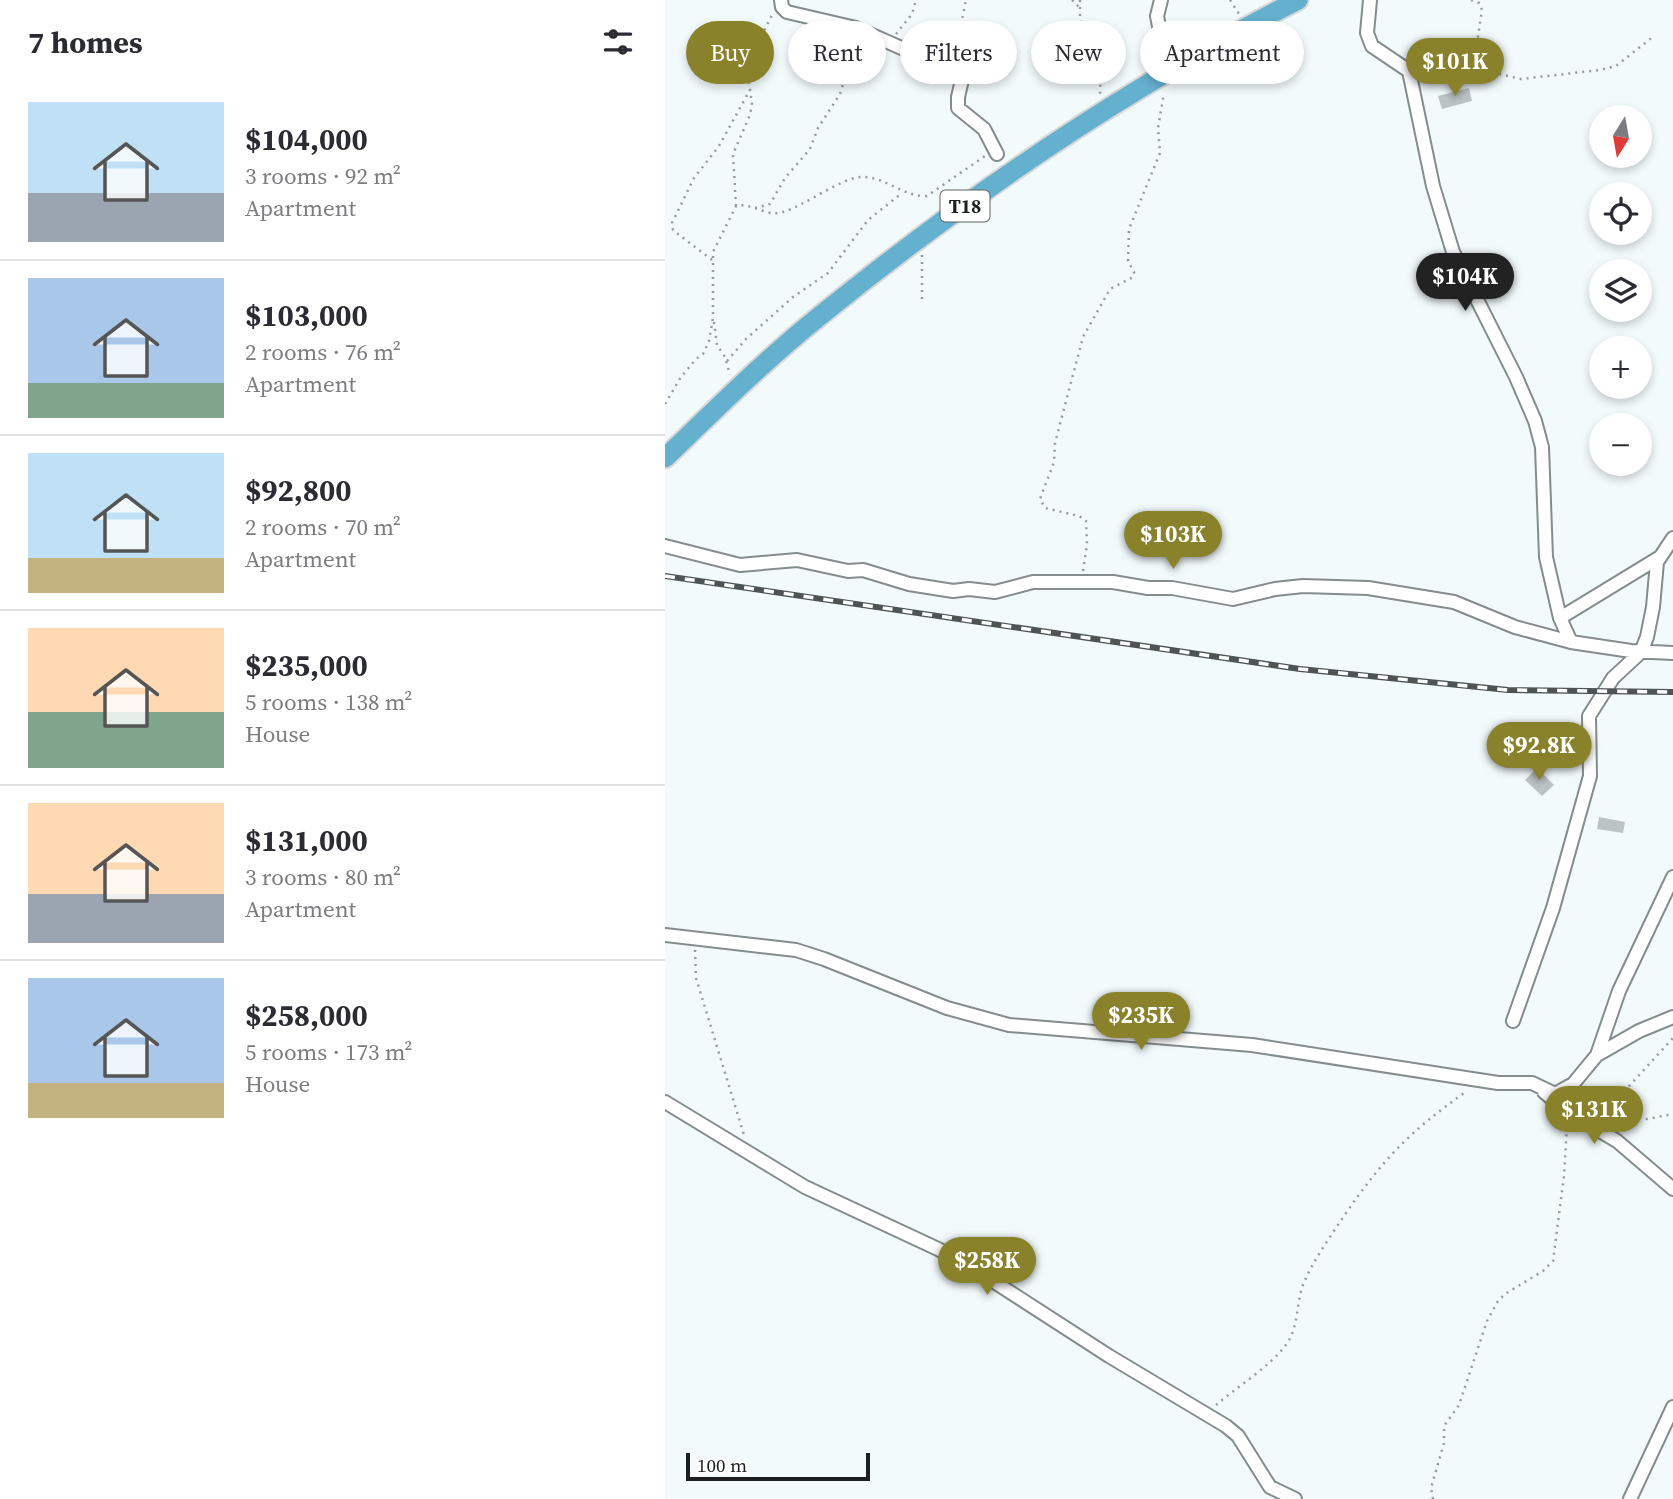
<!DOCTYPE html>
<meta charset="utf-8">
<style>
:root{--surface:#fff;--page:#f7f7f7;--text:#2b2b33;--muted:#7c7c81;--line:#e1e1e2;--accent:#8a822a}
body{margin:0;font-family:"Source Serif 4",serif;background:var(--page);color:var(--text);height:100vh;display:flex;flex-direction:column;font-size:26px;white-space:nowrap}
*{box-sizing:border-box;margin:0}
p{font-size:23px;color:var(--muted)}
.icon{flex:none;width:38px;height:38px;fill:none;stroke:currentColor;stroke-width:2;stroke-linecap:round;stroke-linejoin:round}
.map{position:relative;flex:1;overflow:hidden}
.sheet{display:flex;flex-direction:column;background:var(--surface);width:665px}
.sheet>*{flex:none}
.banner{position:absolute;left:21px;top:21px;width:665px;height:63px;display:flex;gap:14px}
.needle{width:46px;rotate:191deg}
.tools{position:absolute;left:924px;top:105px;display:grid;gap:14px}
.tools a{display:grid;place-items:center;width:63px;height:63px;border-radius:50%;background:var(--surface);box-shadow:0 4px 10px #0003;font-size:35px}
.scale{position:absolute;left:21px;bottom:18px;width:184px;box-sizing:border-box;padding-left:7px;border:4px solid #1c1f1f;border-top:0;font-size:19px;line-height:24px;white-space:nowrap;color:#1c1f1f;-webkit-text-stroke:5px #fff;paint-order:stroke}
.price{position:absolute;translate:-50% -60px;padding:0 16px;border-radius:24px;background:var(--accent);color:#fff;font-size:23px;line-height:46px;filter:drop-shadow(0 2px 4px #0008)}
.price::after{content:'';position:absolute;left:50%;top:42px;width:21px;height:16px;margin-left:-10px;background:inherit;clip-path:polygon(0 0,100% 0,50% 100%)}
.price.selected{background:#222;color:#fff}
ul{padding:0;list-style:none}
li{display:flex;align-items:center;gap:21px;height:175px;padding:0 28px}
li+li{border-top:2px solid var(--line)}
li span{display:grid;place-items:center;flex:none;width:196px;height:140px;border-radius:0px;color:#555}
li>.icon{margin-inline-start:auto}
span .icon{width:84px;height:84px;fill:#fffc;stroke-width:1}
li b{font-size:30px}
h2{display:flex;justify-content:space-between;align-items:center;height:84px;padding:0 28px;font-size:30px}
.pill{padding:0 24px;border-radius:32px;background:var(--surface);box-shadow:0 4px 10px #0003;font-size:24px;line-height:63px}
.pill.selected{background:var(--accent);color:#fff}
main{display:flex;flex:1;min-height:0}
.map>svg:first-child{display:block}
.building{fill:#bcc4c3}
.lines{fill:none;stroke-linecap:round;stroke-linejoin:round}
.minor-casing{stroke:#848c8d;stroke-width:16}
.trunk-casing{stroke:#d6d7d7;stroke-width:23}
.path{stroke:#969c9d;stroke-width:2.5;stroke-dasharray:2 5;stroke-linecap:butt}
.minor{stroke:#fff;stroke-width:12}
.trunk{stroke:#64b0cf;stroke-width:19}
.rail-casing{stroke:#4e5353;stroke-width:6}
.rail{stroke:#fff;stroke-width:3.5;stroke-dasharray:10;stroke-linecap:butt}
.labels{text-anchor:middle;stroke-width:6;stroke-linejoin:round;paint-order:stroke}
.shield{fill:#fff;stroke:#606262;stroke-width:2}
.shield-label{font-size:19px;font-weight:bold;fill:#1c1f1f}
</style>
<main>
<section class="sheet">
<h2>7 homes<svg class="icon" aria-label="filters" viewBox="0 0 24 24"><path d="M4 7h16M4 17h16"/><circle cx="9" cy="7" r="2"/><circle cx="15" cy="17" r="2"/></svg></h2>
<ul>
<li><span style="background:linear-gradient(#bfe0f5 65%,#9aa5b1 0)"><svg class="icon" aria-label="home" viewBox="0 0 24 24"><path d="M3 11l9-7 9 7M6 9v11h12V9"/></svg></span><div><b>$104,000</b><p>3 rooms · 92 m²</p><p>Apartment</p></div></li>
<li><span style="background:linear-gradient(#a9c7e8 75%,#7fa58c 0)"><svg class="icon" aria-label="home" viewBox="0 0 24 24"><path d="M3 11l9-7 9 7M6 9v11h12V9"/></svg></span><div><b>$103,000</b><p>2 rooms · 76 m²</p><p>Apartment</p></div></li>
<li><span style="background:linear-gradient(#bfe0f5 75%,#c2b280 0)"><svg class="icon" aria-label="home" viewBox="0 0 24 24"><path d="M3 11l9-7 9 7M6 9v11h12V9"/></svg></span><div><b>$92,800</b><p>2 rooms · 70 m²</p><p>Apartment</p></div></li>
<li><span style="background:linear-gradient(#ffd9b3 60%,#7fa58c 0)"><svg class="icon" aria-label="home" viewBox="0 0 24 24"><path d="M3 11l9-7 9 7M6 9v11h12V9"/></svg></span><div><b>$235,000</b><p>5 rooms · 138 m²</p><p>House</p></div></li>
<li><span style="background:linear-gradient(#ffd9b3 65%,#9aa5b1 0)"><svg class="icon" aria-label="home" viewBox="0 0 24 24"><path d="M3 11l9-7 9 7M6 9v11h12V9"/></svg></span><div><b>$131,000</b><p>3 rooms · 80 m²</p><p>Apartment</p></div></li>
<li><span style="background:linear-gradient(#a9c7e8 75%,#c2b280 0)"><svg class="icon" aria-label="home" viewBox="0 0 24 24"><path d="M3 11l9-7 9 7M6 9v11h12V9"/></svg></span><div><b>$258,000</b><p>5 rooms · 173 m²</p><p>House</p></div></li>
</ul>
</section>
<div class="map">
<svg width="1008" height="1499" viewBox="0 0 1008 1499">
<rect width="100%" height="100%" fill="#f2fafc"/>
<!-- building -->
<path class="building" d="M804 88 807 101 777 109 773 96Z
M872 768 889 785 877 796 860 780Z
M934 817 960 822 958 833 932 829Z"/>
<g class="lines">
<defs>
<path id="minor" d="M116 0 117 7 122 12 191 28 291 72 297 80 293 97V108L319 129 332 154
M496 0 492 16 503 73
M705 0 702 33 707 46 744 71 768 186 788 252 851 377 870 421 877 447 881 557 895 618 906 642
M0 546 75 565 132 560 183 571 198 570 244 584 288 591 304 589 330 592 368 582H448L483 588H507L568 599 610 589 638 586 703 588 789 602 850 627 906 642 966 651 1008 653
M895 618 995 557
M0 935 131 950 159 959 282 1008 344 1025 587 1045 833 1083H867L890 1094 908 1084 932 1055 954 991 1008 877
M848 1021 888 908 925 776 924 716 948 678 976 652 982 637 988 607 992 562 1008 538
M932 1055 974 1031 1008 1017
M879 1092 903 1112 952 1141 1008 1189
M0 1102 140 1187 273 1249 314 1272 444 1356 561 1426 573 1436 605 1487 630 1499
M965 1499 1008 1407"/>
<path id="trunk" d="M0 458C51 409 101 359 156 315 304 195 463 87 633 0"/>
</defs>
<!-- minor casing -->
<use href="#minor" class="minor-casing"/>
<!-- trunk casing -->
<use href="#trunk" class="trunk-casing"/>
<!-- path -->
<path class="path" d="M407 0 414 7
M415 0V20L436 52 435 96
M565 0 574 14
M806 0 814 3 817 10 809 63 817 70 856 79 935 70 951 66 989 36
M231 34 247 14 251 0
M289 59 301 0
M71 206 68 154 85 115 87 103 84 83 97 35 107 15
M90 208 105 204 120 178 145 149 153 128 175 94 191 41
M257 255V300
M47 260 8 230 7 223 29 178 54 146 86 88
M49 322 52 345 60 357 65 375
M62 361 81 339 128 297 163 273 203 220 237 193
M0 404 16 377 31 359 38 354 44 341 48 318V252L71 206C87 202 102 218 118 212 139 206 176 178 196 177 220 176 238 197 262 196L320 156
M418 571 422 544 421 521 414 516 380 508 375 499 389 462 390 443 418 337 445 289 468 277 469 272 463 261 464 229 495 153 493 128 499 93
M30 950 31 978 79 1135
M922 1108 946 1103 956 1095 1008 1038
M933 1108 982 1119 1008 1114
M551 1405C571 1388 604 1367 620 1346 635 1328 630 1301 640 1280 650 1258 665 1237 679 1216 718 1159 745 1131 802 1091
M768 1499 766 1488 779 1443V1426L794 1405 822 1321 833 1301 840 1294 878 1271 888 1261 899 1176 902 1125"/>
<!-- minor -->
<use href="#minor" class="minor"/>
<!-- trunk -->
<use href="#trunk" class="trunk"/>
<defs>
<path id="rail" d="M0 576 635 669 843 690 1008 692"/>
</defs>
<!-- rail casing -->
<use href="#rail" class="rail-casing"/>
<!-- rail -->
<use href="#rail" class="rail"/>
</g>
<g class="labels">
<!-- shield labels -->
<rect class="shield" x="275.5" y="190.5" width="49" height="31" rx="5"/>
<g class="shield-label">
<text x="300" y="213">T18</text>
</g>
</g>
</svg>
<div class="tools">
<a><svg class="needle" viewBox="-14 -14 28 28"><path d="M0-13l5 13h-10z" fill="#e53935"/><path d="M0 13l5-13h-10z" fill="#7c7c81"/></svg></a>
<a><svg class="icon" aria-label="locate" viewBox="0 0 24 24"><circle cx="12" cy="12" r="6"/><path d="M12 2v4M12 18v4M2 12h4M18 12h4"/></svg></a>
<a><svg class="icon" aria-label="layers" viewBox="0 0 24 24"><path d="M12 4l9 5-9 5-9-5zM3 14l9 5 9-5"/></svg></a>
<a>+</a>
<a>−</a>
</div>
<div class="scale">100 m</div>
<b class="price" style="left:790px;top:98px">$101K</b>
<b class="price selected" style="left:800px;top:313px">$104K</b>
<b class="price" style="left:508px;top:571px">$103K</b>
<b class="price" style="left:874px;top:782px">$92.8K</b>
<b class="price" style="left:476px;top:1052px">$235K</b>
<b class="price" style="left:929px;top:1146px">$131K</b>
<b class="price" style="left:322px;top:1297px">$258K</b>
<div class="banner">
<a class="pill selected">Buy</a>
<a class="pill">Rent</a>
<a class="pill">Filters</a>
<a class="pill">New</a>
<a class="pill">Apartment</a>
</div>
</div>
</main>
